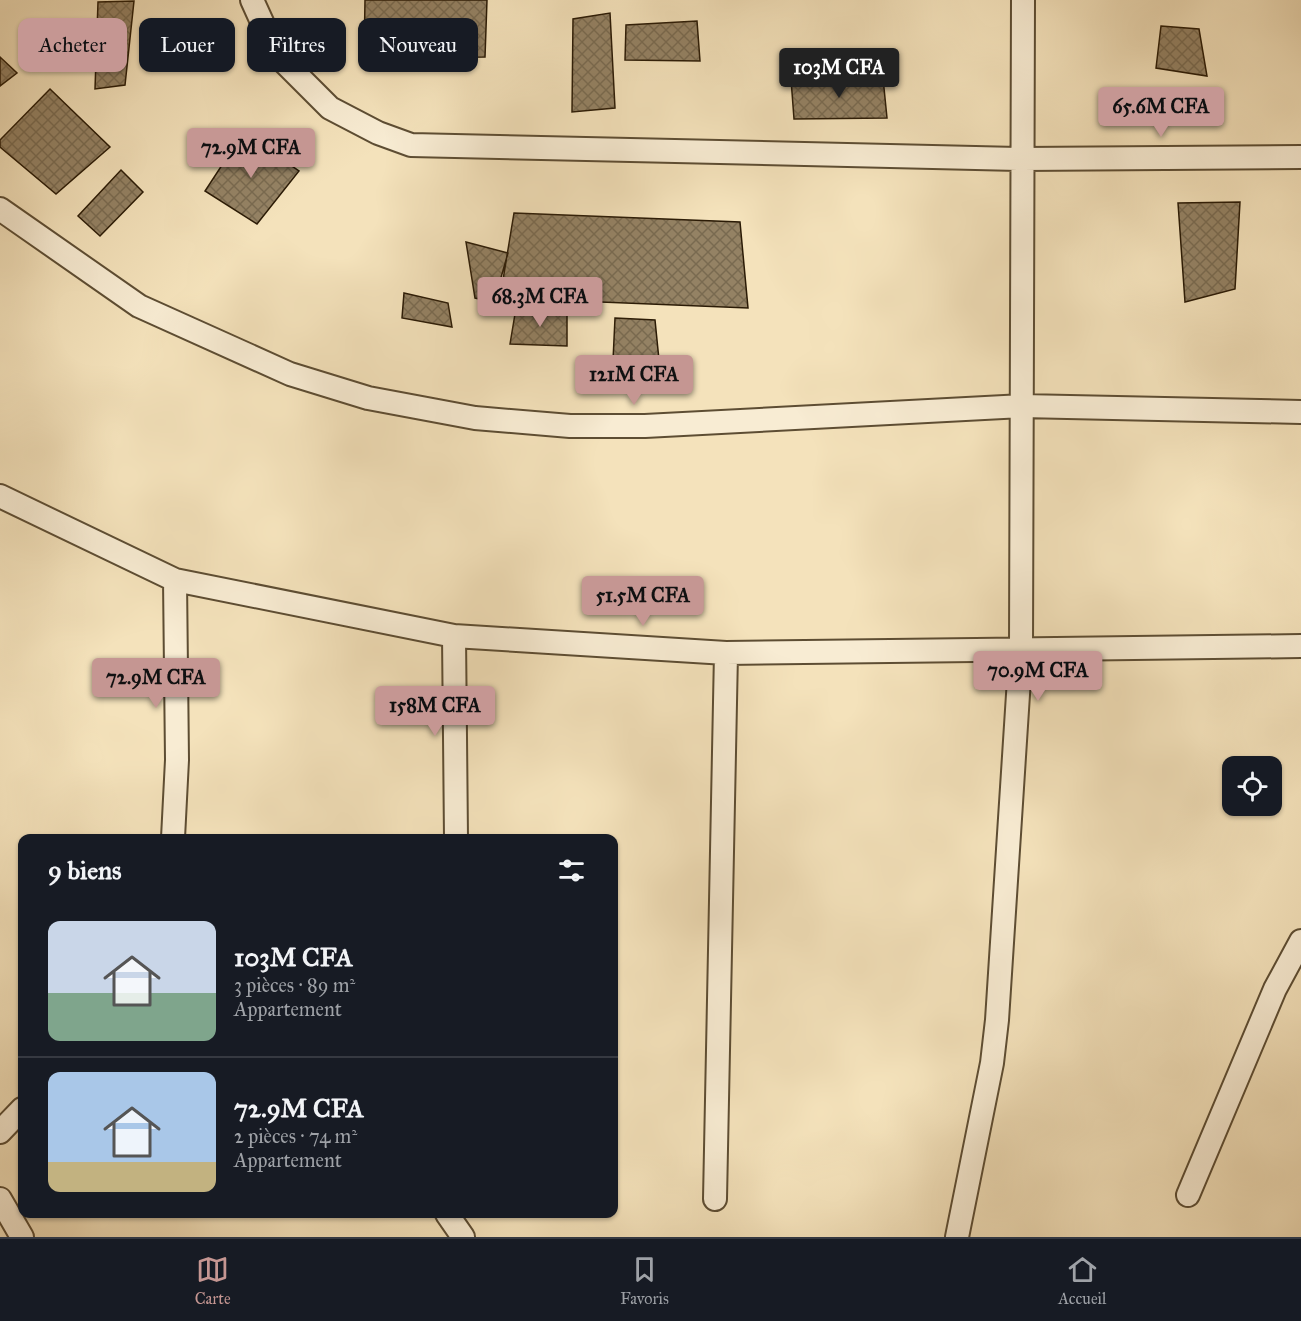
<!DOCTYPE html>
<html lang="fr">
<meta charset="utf-8">
<style>
:root{--surface:#171b24;--page:#20242c;--text:#f1f3f6;--muted:#9ea1a6;--line:#363941;--accent:#c59692}
body{margin:0;font-family:"IM FELL Great Primer",serif;background:var(--page);color:var(--text);height:100vh;display:flex;flex-direction:column;font-size:22px;white-space:nowrap}
*{box-sizing:border-box;margin:0}
p{font-size:20px;color:var(--muted)}
.icon{flex:none;width:33px;height:33px;fill:none;stroke:currentColor;stroke-width:2;stroke-linecap:round;stroke-linejoin:round}
.map{position:relative;flex:1;overflow:hidden}
.details{position:absolute;left:18px;top:834px;width:600px;height:384px;display:flex;flex-direction:column;background:var(--surface);border-radius:12px;box-shadow:0 2px 4px #0004}
.details>*{flex:none}
.top-card{position:absolute;left:18px;top:18px;width:600px;height:54px;display:flex;gap:12px}
.buttons{position:absolute;left:1222px;top:756px;display:grid;gap:12px}
.buttons a{display:grid;place-items:center;width:60px;height:60px;border-radius:12px;background:var(--surface);box-shadow:0 2px 4px #0004;font-size:30px}
.price{position:absolute;translate:-50% -51px;padding:0 14px;border-radius:6px;background:var(--accent);color:#111;font-size:20px;line-height:39px;filter:drop-shadow(0 2px 3px #0008)}
.price::after{content:'';position:absolute;left:50%;top:36px;width:18px;height:14px;margin-left:-9px;background:inherit;clip-path:polygon(0 0,100% 0,50% 100%)}
.price.active{background:#222;color:#fff}
ul{padding:0;list-style:none}
li{display:flex;align-items:center;gap:18px;height:150px;padding:0 30px}
li+li{border-top:2px solid var(--line)}
li span{display:grid;place-items:center;flex:none;width:168px;height:120px;border-radius:12px;color:#555}
li>.icon{margin-inline-start:auto}
span .icon{width:72px;height:72px;fill:#fffc;stroke-width:1}
li b{font-size:26px}
h2{display:flex;justify-content:space-between;align-items:center;height:72px;padding:0 30px;font-size:26px}
.pill{padding:0 21px;border-radius:12px;background:var(--surface);box-shadow:0 2px 4px #0004;font-size:21px;line-height:54px}
.pill.active{background:var(--accent);color:#111}
.tabs{display:flex;justify-content:space-around;align-items:center;height:84px;border-top:2px solid var(--line);background:var(--surface);font-size:16px;color:var(--muted)}
.tabs a{display:grid;justify-items:center;gap:3px}
.tabs .active{color:var(--accent)}
.map>svg:first-child{display:block}
.building{fill:url(#building-cross-hatch);stroke:#2b1b06;stroke-width:1.5}
.lines{fill:none;stroke-linecap:round;stroke-linejoin:round}
.street-casing{stroke:#5d4d33;stroke-width:26}
.street{stroke:#f8ecd3;stroke-width:22}
</style>
<div class="map">
<svg width="1301" height="1237" viewBox="0 0 1301 1237">
<defs>
<pattern id="building-cross-hatch" width="8" height="8" patternUnits="userSpaceOnUse" patternTransform="scale(1.5)"><rect width="8" height="8" fill="#948264"/><path d="M0 0l8 8M0 8l8-8" fill="none" stroke="#796a50"/></pattern>
</defs>
<rect width="100%" height="100%" fill="#f4e2bb"/>
<filter id="stains"><feTurbulence type="fractalNoise" baseFrequency=".00333" numOctaves="4"/><feColorMatrix values="0 0 0 0 .2 0 0 0 0 .09 0 0 0 0 .02 0 0 0 .5 -.17"/></filter>
<radialGradient id="worn" r=".72"><stop offset=".6" stop-color="#630" stop-opacity="0"/><stop offset="1" stop-color="#630" stop-opacity=".3"/></radialGradient>
<!-- building -->
<path class="building" d="M365 0H487L485 57 364 58Z
M134 1 125 85 95 89 98 2Z
M610 13 615 108 572 112 573 19Z
M697 21 700 61 625 60 626 25Z
M1161 26 1199 29 1207 76 1156 68Z
M0 57 17 73 0 86Z
M883 78 887 118 794 119 791 79Z
M50 89 110 147 56 194 0 147V140Z
M243 133 299 171 257 224 205 191Z
M121 170 143 192 100 236 78 216Z
M1240 202 1235 289 1185 302 1178 203Z
M514 213 740 222 748 308 500 298Z
M466 242 508 253 494 302 475 298Z
M404 293 448 303 452 327 402 318Z
M516 308 567 311V346L510 344Z
M615 318 655 320 661 380 612 382Z"/>
<g class="lines">
<defs>
<path id="street" d="M252 0 277 55 330 108 378 133 411 145 1022 159 1301 157
M0 209 139 306 290 374 368 398 475 418 570 426H645L1022 406 1301 412
M0 496 175 580 454 636 726 653 1301 646
M454 636 456 838
M173 838 177 760 175 580
M0 1132 22 1109
M1188 1195 1275 989 1301 941
M0 1199 22 1237
M715 1199 726 653
M447 1214 463 1237
M957 1237 992 1063 997 1020 1021 648 1023 0"/>
</defs>
<!-- street casing -->
<use href="#street" class="street-casing"/>
<!-- street -->
<use href="#street" class="street"/>
</g>
<rect width="100%" height="100%" filter="url(#stains)"/>
<rect width="100%" height="100%" fill="url(#worn)"/>
</svg>
<div class="buttons">
<a><svg class="icon" aria-label="locate" viewBox="0 0 24 24"><circle cx="12" cy="12" r="6"/><path d="M12 2v4M12 18v4M2 12h4M18 12h4"/></svg></a>
</div>
<b class="price active" style="left:839px;top:99px">103M CFA</b>
<b class="price" style="left:1161px;top:138px">65.6M CFA</b>
<b class="price" style="left:251px;top:179px">72.9M CFA</b>
<b class="price" style="left:540px;top:328px">68.3M CFA</b>
<b class="price" style="left:634px;top:406px">121M CFA</b>
<b class="price" style="left:643px;top:627px">51.5M CFA</b>
<b class="price" style="left:1038px;top:702px">70.9M CFA</b>
<b class="price" style="left:156px;top:709px">72.9M CFA</b>
<b class="price" style="left:435px;top:737px">158M CFA</b>
<div class="top-card">
<a class="pill active">Acheter</a>
<a class="pill">Louer</a>
<a class="pill">Filtres</a>
<a class="pill">Nouveau</a>
</div>
<section class="details">
<h2>9 biens<svg class="icon" aria-label="filters" viewBox="0 0 24 24"><path d="M4 7h16M4 17h16"/><circle cx="9" cy="7" r="2"/><circle cx="15" cy="17" r="2"/></svg></h2>
<ul>
<li><span style="background:linear-gradient(#c9d6e8 60%,#7fa58c 0)"><svg class="icon" aria-label="home" viewBox="0 0 24 24"><path d="M3 11l9-7 9 7M6 9v11h12V9"/></svg></span><div><b>103M CFA</b><p>3 pièces · 89 m²</p><p>Appartement</p></div></li>
<li><span style="background:linear-gradient(#a9c7e8 75%,#c2b280 0)"><svg class="icon" aria-label="home" viewBox="0 0 24 24"><path d="M3 11l9-7 9 7M6 9v11h12V9"/></svg></span><div><b>72.9M CFA</b><p>2 pièces · 74 m²</p><p>Appartement</p></div></li>
</ul>
</section>
</div>
<nav class="tabs">
<a class="active"><svg class="icon" aria-label="map" viewBox="0 0 24 24"><path d="M3 6l6-2 6 2 6-2v14l-6 2-6-2-6 2zM9 4v14M15 6v14"/></svg>Carte</a>
<a><svg class="icon" aria-label="saved" viewBox="0 0 24 24"><path d="M7 4h10v16l-5-4-5 4z"/></svg>Favoris</a>
<a><svg class="icon" aria-label="home" viewBox="0 0 24 24"><path d="M3 11l9-7 9 7M6 9v11h12V9"/></svg>Accueil</a>
</nav>
